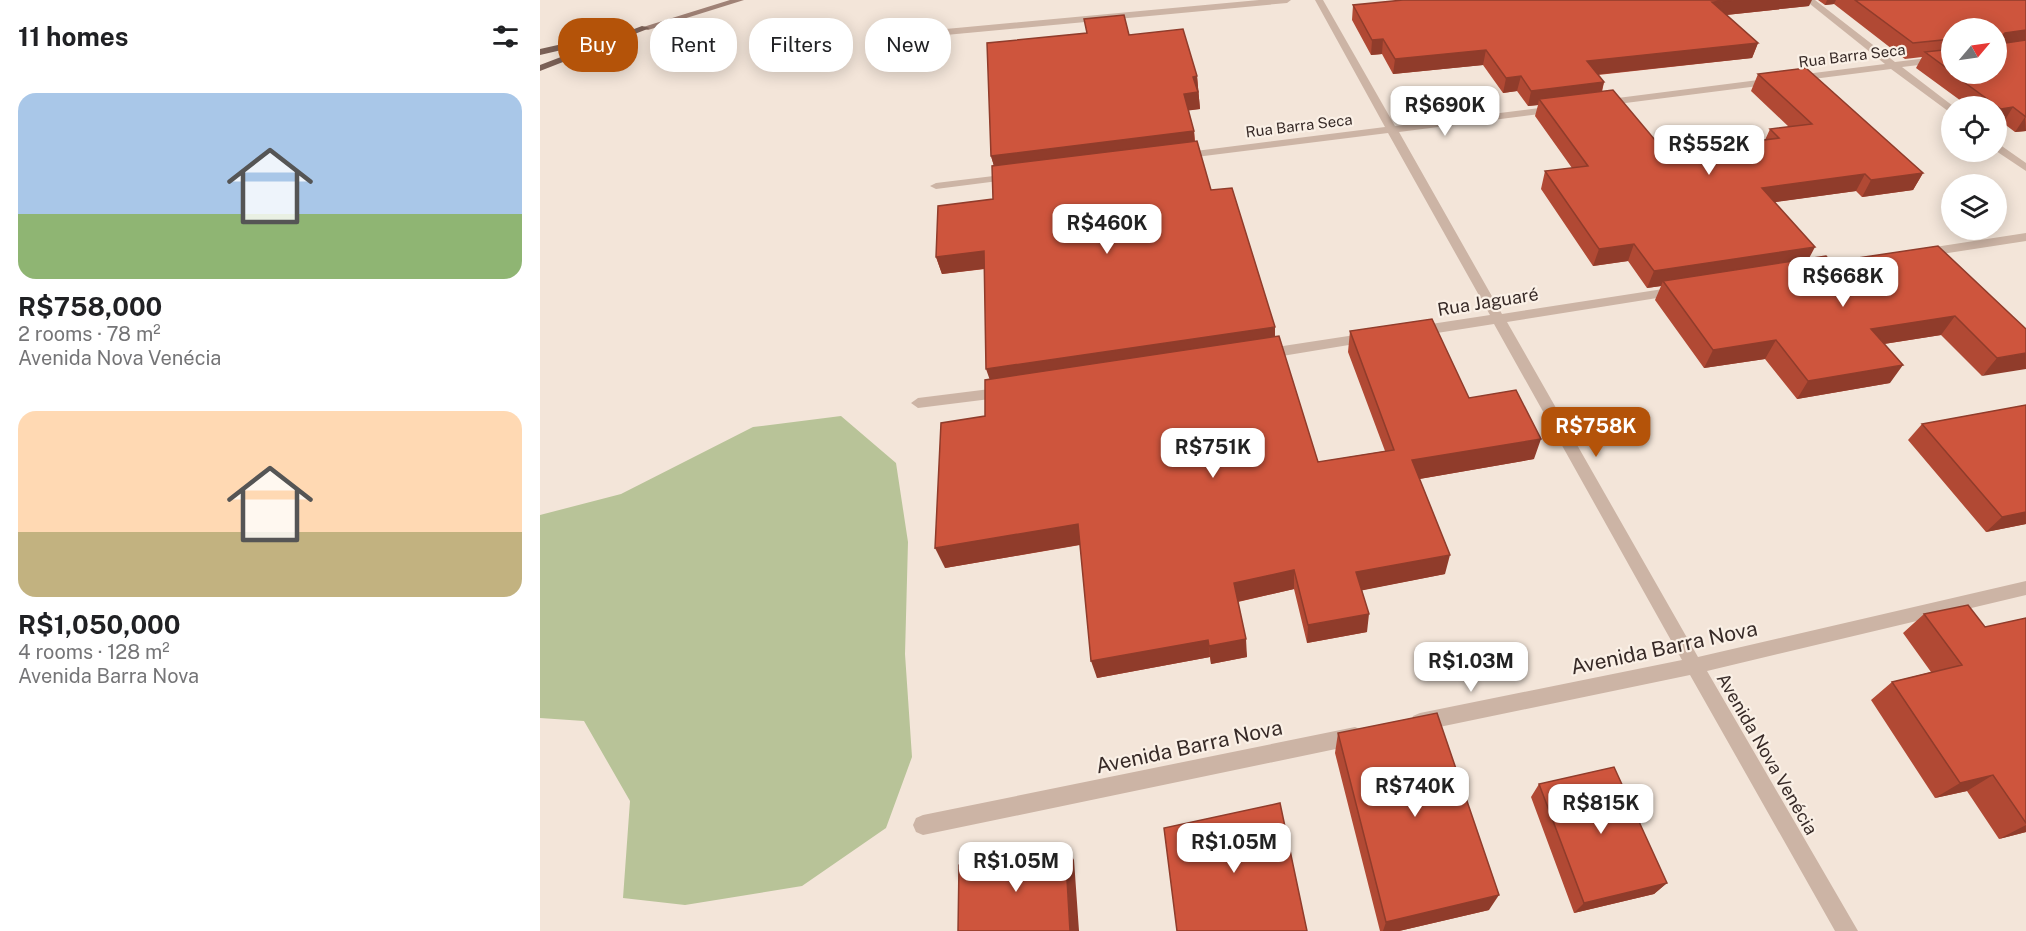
<!DOCTYPE html>
<meta charset="utf-8">
<style>
:root{--surface:#fff;--page:#f2f2f2;--text:#202124;--muted:#757577;--accent:#b45309}
body{margin:0;font-family:"Public Sans",sans-serif;background:var(--page);color:var(--text);height:100vh;display:flex;flex-direction:column;font-size:22px;white-space:nowrap}
*{box-sizing:border-box;margin:0}
p{font-size:20px;color:var(--muted)}
.icon{flex:none;width:33px;height:33px;fill:none;stroke:currentColor;stroke-width:2;stroke-linecap:round;stroke-linejoin:round}
.map{position:relative;flex:1;overflow:hidden}
.details{display:flex;flex-direction:column;background:var(--surface);width:540px}
.details>*{flex:none}
.top-card{position:absolute;left:18px;top:18px;width:570px;height:54px;display:flex;gap:12px}
.needle{width:39px;rotate:61deg}
.buttons{position:absolute;left:1401px;top:18px;display:grid;gap:12px}
.buttons a{display:grid;place-items:center;width:66px;height:66px;border-radius:50%;background:var(--surface);box-shadow:0 3px 15px #0003;font-size:30px}
.price{position:absolute;translate:-50% -51px;padding:0 14px;border-radius:12px;background:#fff;color:#222;font-size:20px;line-height:39px;filter:drop-shadow(0 2px 3px #0008)}
.price::after{content:'';position:absolute;left:50%;top:36px;width:18px;height:14px;margin-left:-9px;background:inherit;clip-path:polygon(0 0,100% 0,50% 100%)}
.price.current{background:var(--accent);color:#fff}
ul{padding:0;list-style:none}
li{display:grid;align-content:center;gap:12px;height:318px;padding:0 18px}
li span{display:grid;place-items:center;height:186px;border-radius:18px;color:#555}
li>.icon{margin-inline-start:auto}
span .icon{width:108px;height:108px;fill:#fffc;stroke-width:1}
li b{font-size:26px}
h2{display:flex;justify-content:space-between;align-items:center;height:72px;padding:0 18px;font-size:26px}
.tag{padding:0 21px;border-radius:24px;background:var(--surface);box-shadow:0 3px 15px #0003;font-size:21px;line-height:54px}
.tag.current{background:var(--accent);color:#fff}
main{display:flex;flex:1;min-height:0}
.map>svg:first-child{display:block}
.green{fill:#b8c398}
.lines{fill:none;stroke-linecap:round;stroke-linejoin:round}
.street{fill:#ccb4a5;fill-rule:evenodd}
.secondary{fill:#a08276;fill-rule:evenodd}
.primary{fill:#7a6056;fill-rule:evenodd}
.wall{fill:#b14934;fill-rule:evenodd}
.shaded-wall{fill:#903c2b}
.building{fill:#ce553d;stroke:#903c2b;stroke-width:1.5}
.labels{text-anchor:middle;stroke-width:4.5;stroke-linejoin:round;paint-order:stroke}
.far-street-label{font-size:15px;fill:#372a27;stroke:#faf0e6}
.street-label{font-size:18px;fill:#372a27;stroke:#faf0e6}
.near-street-label{font-size:21px;fill:#372a27;stroke:#faf0e6}
</style>
<main>
<section class="details">
<h2>11 homes<svg class="icon" aria-label="filters" viewBox="0 0 24 24"><path d="M4 7h16M4 17h16"/><circle cx="9" cy="7" r="2"/><circle cx="15" cy="17" r="2"/></svg></h2>
<ul>
<li><span style="background:linear-gradient(#a9c7e8 65%,#8fb573 0)"><svg class="icon" aria-label="home" viewBox="0 0 24 24"><path d="M3 11l9-7 9 7M6 9v11h12V9"/></svg></span><div><b>R$758,000</b><p>2 rooms · 78 m²</p><p>Avenida Nova Venécia</p></div></li>
<li><span style="background:linear-gradient(#ffd9b3 65%,#c2b280 0)"><svg class="icon" aria-label="home" viewBox="0 0 24 24"><path d="M3 11l9-7 9 7M6 9v11h12V9"/></svg></span><div><b>R$1,050,000</b><p>4 rooms · 128 m²</p><p>Avenida Barra Nova</p></div></li>
</ul>
</section>
<div class="map">
<svg width="1486" height="931" viewBox="0 0 1486 931">
<rect width="100%" height="100%" fill="#f3e5d9"/>
<!-- green -->
<path class="green" d="M301 416 356 463 368 542 365 654 372 757 346 828 262 886 145 905 83 898 90 801 44 721 0 718V515L81 494 213 427Z"/>
<g class="lines">
<!-- street -->
<path class="street" d="M719 0H751L747 3 395 36 390 33 395 30Z
M775 0H783L855 126 1015 106 1020 109 1015 112 859 132 962 314 1136 287 1142 291 1136 295 967 322 1158 657 1486 581V595L1167 671 1318 931H1295L1150 675 880 731 873 728 871 722 873 716 880 713 1142 660 954 324 878 336 871 331 878 326 950 315 848 133 640 159 635 156 640 153 845 127Z
M1265 0H1275L1355 62 1412 55V61L1362 67 1413 106 1412 114 1351 69 1062 106 1057 103 1062 100 1345 64Z
M1456 142 1486 163V171L1456 151Z
M470 174 476 177 474 179 396 189 390 186 396 183Z
M1486 233V241L1382 257 1376 253 1382 249Z
M828 333 835 338 833 341 724 359 717 354 724 349Z
M466 387 473 392 466 397 378 408 371 403 378 398Z
M815 727 822 730 824 736 822 742 815 745 383 835 376 832 373 825 376 818 383 815Z"/>
<!-- secondary -->
<path class="secondary" d="M190 0H204L108 30 100 28Z"/>
<!-- primary -->
<path class="primary" d="M102 26 110 28 0 71V65Z
M49 38 54 41 52 43 0 55V49Z"/>
</g>
<!-- wall -->
<path class="wall" d="M1278 0H1486V131L1475 132 1463 123 1456 124V106H1428L1376 68 1382 57 1365 59 1294 4 1285 5ZM1412 28 1456 74H1412Z
M813 5 1269 6 1186 15 1218 43 1212 58 1058 75 1064 82 1062 92 1120 146 1139 151 1225 140 1230 129 1249 127 1211 91 1218 74 1383 173 1373 190 1322 197 1316 191 1235 202 1268 259 1291 262 1486 329 1442 376 1401 335 1344 344 1350 383 1257 399 1225 359 1164 368 1115 300 1121 286 1107 288 1088 261 1053 266 1001 189 1005 171 1032 168 995 116 998 105 988 106 977 91 963 93 943 65 853 74 842 54 831 55 812 20Z
M547 33 589 35 657 76 660 109 648 110 654 131 655 141 671 190 735 337 778 462 845 451 808 352 810 331 929 398 994 459 879 479 905 574 822 590 827 632 767 643 754 589 698 602 707 657 671 664 670 657 557 678 540 545 405 568 445 416 450 379 445 269 402 274 396 257 453 199 454 166 451 156Z
M1486 405V524L1446 532 1368 440 1382 424Z
M1384 614 1445 627 1486 618V832L1459 839 1427 791 1395 798 1331 700 1352 682 1391 672 1363 633Z
M798 733 949 910 859 931H840L795 753Z
M999 784 1127 883 1114 894 1034 913 991 797Z"/>
<!-- shaded-wall -->
<path class="shaded-wall" d="M1194 0H1272L1269 6 1167 17 1172 2Z
M1287 0H1296L1294 4 1285 5Z
M1486 30V43L1456 46 1465 33Z
M843 39 842 54 831 55 832 40Z
M1218 43 1212 58 1043 76 1047 61Z
M946 50 943 65 853 74 855 59Z
M657 76 660 109 645 111 644 94 653 77Z
M981 76 977 91 963 93 966 78Z
M1064 82 1060 97 999 99 998 105 988 106 991 91Z
M1473 107 1463 123 1456 124V116L1461 109Z
M1485 117 1486 131 1475 132Z
M654 131 655 148 456 173 451 156Z
M1383 173 1373 190 1322 197 1331 180Z
M1325 174 1316 191 1214 205 1222 188Z
M1094 244 1088 261 1053 266 1059 249Z
M1275 247 1266 264 1123 281 1121 286 1107 288 1114 271Z
M444 251 450 268 402 274 396 257Z
M1415 316 1401 335 1318 348 1331 329Z
M735 327V344L452 386 446 369Z
M1236 340 1225 359 1164 368 1173 350Z
M1486 353V369L1442 376 1457 358Z
M1363 365 1350 383 1257 399 1268 381Z
M1001 439 994 459 868 481 872 460Z
M1486 512V524L1446 532 1462 517Z
M538 524 544 544 405 568 395 548Z
M910 555 905 574 814 592 816 572Z
M754 570V589L696 602 694 583Z
M829 614 827 632 767 643 768 625Z
M706 639 707 657 671 664 669 646Z
M668 640 670 657 557 678 551 661Z
M1453 775 1427 791 1395 798 1420 783Z
M1486 825V832L1459 839Z
M525 844 534 860 539 931H530Z
M1127 883 1114 894 1034 913 1044 903Z
M959 895 949 910 859 931H843L846 922Z"/>
<!-- building -->
<path class="building" d="M863 0H1194L1172 2 1218 43 1047 61 1064 82 991 91 981 76 966 78 946 50 855 59 843 39 832 40 813 5Z
M1315 0H1486V30L1465 33 1463 35 1466 43 1486 40V117L1473 107 1461 109 1413 74H1456V28H1412V39L1373 43Z
M584 15 589 35 643 29 657 76 653 77 658 92 644 94 654 131 451 156 447 43 547 33 544 19Z
M1412 49V72L1385 52Z
M1266 68 1383 173 1331 180 1325 174 1222 188 1275 247 1114 271 1094 244 1059 249 1005 171 1048 166 999 99 1073 90 1120 146 1133 144 1139 151 1239 138 1230 129 1272 124 1218 74Z
M657 141 671 190 692 188 735 327 446 369 444 251 396 257 398 206 453 199 452 166Z
M1398 246 1486 329V353L1457 358 1415 316 1331 329 1363 365 1268 381 1236 340 1173 350 1123 281 1286 256 1291 262Z
M892 319 929 398 976 390 1001 439 872 460 910 555 816 572 829 614 768 625 754 570 694 583 706 639 669 646 668 640 551 661 538 524 395 548 401 423 445 416V380L739 336 778 462 854 450 810 331Z
M1486 405V512L1462 517 1382 424Z
M1428 605 1445 627 1486 618V823L1453 775 1420 783 1352 682 1422 665 1384 614Z
M897 713 959 895 846 922 798 733Z
M1074 767 1127 883 1044 903 999 784Z
M740 803 767 931H637L624 828Z
M525 844 530 931H418L419 865Z"/>
<g class="labels">
<!-- far-street labels -->
<g class="far-street-label">
<text transform="translate(1312 56) rotate(-7)" y="5">Rua Barra Seca</text>
<text transform="translate(759 126) rotate(-7)" y="5">Rua Barra Seca</text>
</g>
<!-- street labels -->
<g class="street-label">
<text transform="translate(948 302) rotate(-9)" y="6">Rua Jaguaré</text>
<text transform="translate(1227 754) rotate(60)" y="6">Avenida Nova Venécia</text>
</g>
<!-- near-street labels -->
<g class="near-street-label">
<text transform="translate(1124 648) rotate(-12)" y="7">Avenida Barra Nova</text>
<text transform="translate(649 747) rotate(-12)" y="7">Avenida Barra Nova</text>
</g>
</g>
</svg>
<div class="buttons">
<a><svg class="needle" viewBox="-14 -14 28 28"><path d="M0-13l5 13h-10z" fill="#e53935"/><path d="M0 13l5-13h-10z" fill="#757577"/></svg></a>
<a><svg class="icon" aria-label="locate" viewBox="0 0 24 24"><circle cx="12" cy="12" r="6"/><path d="M12 2v4M12 18v4M2 12h4M18 12h4"/></svg></a>
<a><svg class="icon" aria-label="layers" viewBox="0 0 24 24"><path d="M12 4l9 5-9 5-9-5zM3 14l9 5 9-5"/></svg></a>
</div>
<b class="price" style="left:905px;top:137px">R$690K</b>
<b class="price" style="left:1169px;top:176px">R$552K</b>
<b class="price" style="left:567px;top:255px">R$460K</b>
<b class="price" style="left:1303px;top:308px">R$668K</b>
<b class="price current" style="left:1056px;top:458px">R$758K</b>
<b class="price" style="left:673px;top:479px">R$751K</b>
<b class="price" style="left:931px;top:693px">R$1.03M</b>
<b class="price" style="left:875px;top:818px">R$740K</b>
<b class="price" style="left:1061px;top:835px">R$815K</b>
<b class="price" style="left:694px;top:874px">R$1.05M</b>
<b class="price" style="left:476px;top:893px">R$1.05M</b>
<div class="top-card">
<a class="tag current">Buy</a>
<a class="tag">Rent</a>
<a class="tag">Filters</a>
<a class="tag">New</a>
</div>
</div>
</main>
